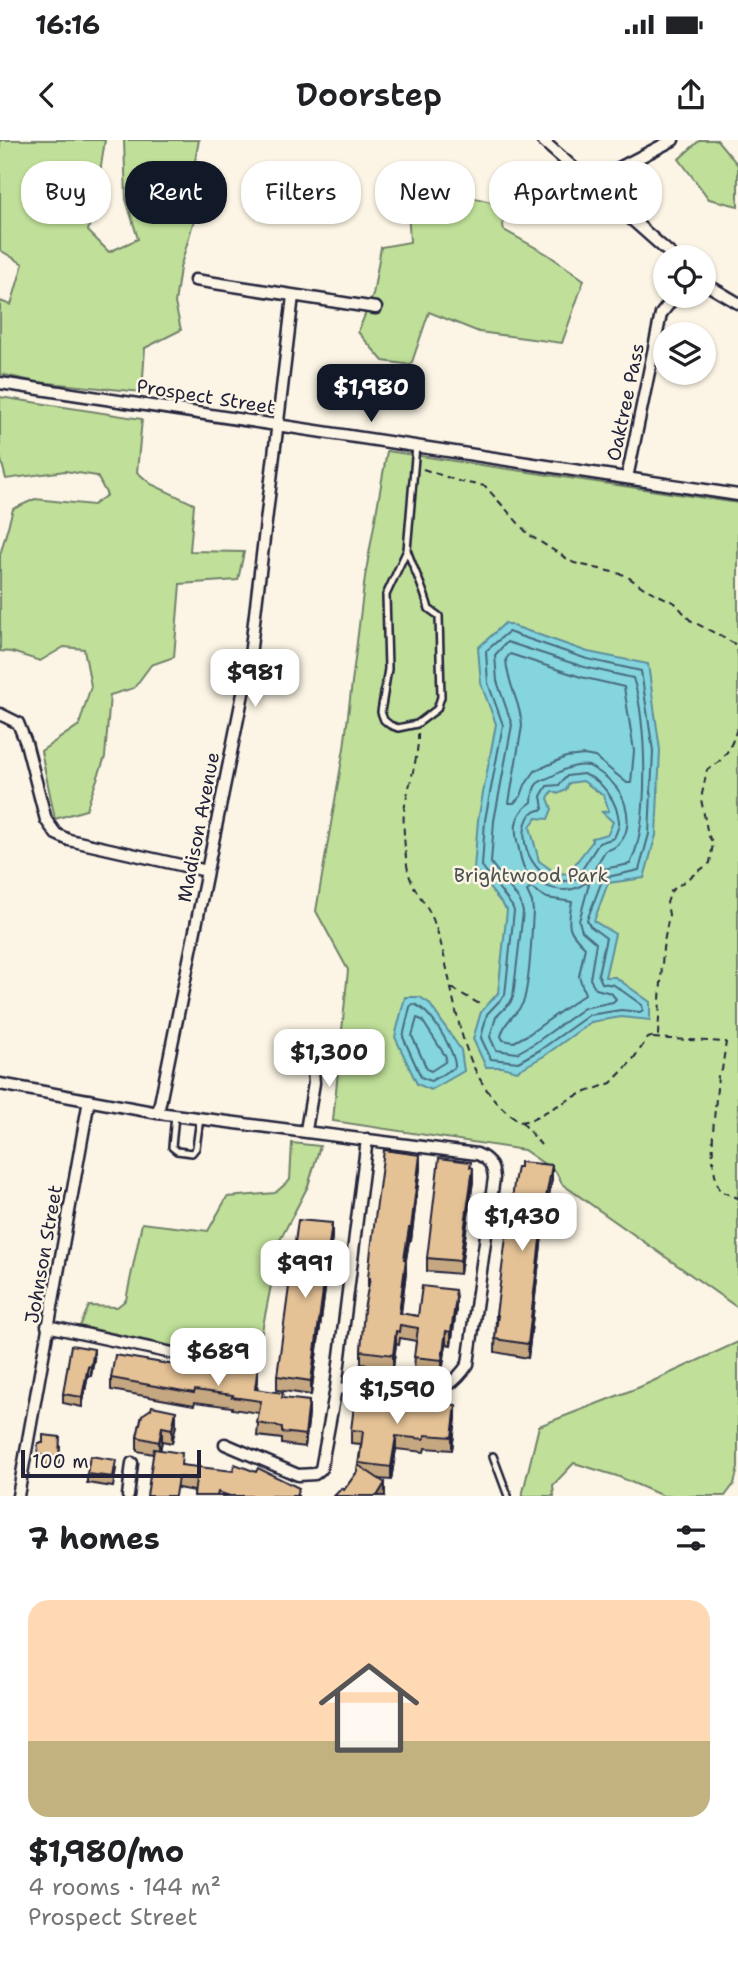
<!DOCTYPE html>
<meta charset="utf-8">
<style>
:root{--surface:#fff;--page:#f6f6f6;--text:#202124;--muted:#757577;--accent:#111827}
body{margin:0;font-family:"Shantell Sans",sans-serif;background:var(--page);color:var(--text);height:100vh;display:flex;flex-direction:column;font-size:26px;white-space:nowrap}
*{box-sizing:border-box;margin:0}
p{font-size:23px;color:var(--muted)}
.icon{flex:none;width:38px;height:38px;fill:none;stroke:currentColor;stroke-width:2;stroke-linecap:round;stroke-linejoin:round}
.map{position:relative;height:1356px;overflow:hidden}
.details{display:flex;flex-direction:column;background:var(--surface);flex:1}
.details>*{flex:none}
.banner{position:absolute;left:21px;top:21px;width:696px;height:63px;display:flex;gap:14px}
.tools{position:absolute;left:653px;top:105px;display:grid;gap:14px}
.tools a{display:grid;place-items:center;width:63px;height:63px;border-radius:50%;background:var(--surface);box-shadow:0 2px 5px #0004;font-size:35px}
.scale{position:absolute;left:21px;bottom:18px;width:180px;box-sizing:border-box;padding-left:7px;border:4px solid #22223b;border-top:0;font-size:19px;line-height:24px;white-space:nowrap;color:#22223b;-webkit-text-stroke:5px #fcf5e5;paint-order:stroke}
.price{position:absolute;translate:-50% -60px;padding:0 16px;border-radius:14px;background:#fff;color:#222;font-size:23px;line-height:46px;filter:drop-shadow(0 2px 4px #0008)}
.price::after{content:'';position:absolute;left:50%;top:42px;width:21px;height:16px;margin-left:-10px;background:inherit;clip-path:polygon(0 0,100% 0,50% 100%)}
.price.current{background:var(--accent);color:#fff}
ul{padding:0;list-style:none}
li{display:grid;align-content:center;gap:14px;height:371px;padding:0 28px}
li span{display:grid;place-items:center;height:217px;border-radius:21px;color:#555}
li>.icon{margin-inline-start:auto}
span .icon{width:126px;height:126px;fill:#fffc;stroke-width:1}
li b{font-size:30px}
h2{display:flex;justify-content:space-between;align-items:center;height:84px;padding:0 28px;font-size:30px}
.pill{padding:0 24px;border-radius:28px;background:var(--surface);box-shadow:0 2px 5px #0004;font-size:24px;line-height:63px}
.pill.current{background:var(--accent);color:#fff}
.status{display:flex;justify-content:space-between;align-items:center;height:49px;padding:0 35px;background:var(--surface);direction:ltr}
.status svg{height:19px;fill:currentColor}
header{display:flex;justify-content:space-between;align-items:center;height:91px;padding:0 28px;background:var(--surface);font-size:32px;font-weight:600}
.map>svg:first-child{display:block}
.green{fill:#c0e099;stroke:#71816a;stroke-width:2}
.water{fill:#84d5de;stroke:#5d8d9d;stroke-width:2;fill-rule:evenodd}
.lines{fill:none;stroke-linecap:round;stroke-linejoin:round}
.shore{stroke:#496a7c;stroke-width:2}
.service-casing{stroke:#22223b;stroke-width:10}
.minor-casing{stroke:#22223b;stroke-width:15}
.path{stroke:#22223b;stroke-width:2;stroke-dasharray:7 5;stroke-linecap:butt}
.service{stroke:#fcf5e5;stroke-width:5}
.minor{stroke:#fcf5e5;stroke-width:10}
.wall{fill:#c5a781;stroke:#22223b;stroke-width:2}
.shaded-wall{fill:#a08869;stroke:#22223b;stroke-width:2}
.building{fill:#e5c296;stroke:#22223b;stroke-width:2}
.labels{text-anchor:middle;stroke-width:5;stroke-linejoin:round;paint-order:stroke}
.street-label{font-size:19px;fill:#22223b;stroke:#fcf5e5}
.park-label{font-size:19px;fill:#4a5252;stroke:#fcf5e5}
</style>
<div class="status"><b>16:16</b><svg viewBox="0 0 49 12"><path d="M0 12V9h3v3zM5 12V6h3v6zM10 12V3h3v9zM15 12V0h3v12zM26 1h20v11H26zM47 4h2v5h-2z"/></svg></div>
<header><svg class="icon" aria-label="back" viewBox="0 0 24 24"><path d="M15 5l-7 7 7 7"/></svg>Doorstep<svg class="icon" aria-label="share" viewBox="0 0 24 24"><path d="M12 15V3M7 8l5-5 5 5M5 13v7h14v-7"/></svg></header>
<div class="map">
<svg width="738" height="1356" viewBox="0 0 738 1356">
<rect width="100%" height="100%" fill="#fcf5e5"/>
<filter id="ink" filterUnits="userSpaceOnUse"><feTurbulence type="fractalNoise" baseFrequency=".0143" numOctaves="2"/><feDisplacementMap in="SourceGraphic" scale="14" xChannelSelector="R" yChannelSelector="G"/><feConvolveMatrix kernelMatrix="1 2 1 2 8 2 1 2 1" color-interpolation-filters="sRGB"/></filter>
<g filter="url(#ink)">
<!-- green -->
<path class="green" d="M0 0H105L97 52 88 91 109 112 138 99 126 59 124 0H199L190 48 194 80 180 128 175 163 181 190 145 208 142 252 37 242 0 234V161L11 165 23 124 0 110Z
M700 0H717L738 25V66L709 59 679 19Z
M467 56 499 64 504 90 547 114 584 140 562 203 479 192 429 172 411 225 383 221 358 192 373 155 381 107 410 102 408 69 424 67 438 82Z
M0 257 142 279 137 332 151 344 194 364 190 411 244 412 238 440 180 444 174 517 151 525 134 548 110 555 105 617 86 670 55 679 41 611 79 585 91 546 84 509 64 507 40 521 12 512 0 511V415L13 369 35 359 93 365 107 355 97 336 65 331 6 339 0 316Z
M387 311 738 363V1168L562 1044 556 1032 524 1010 333 981 348 830 316 771 344 608 365 437Z
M292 1003 320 1006 308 1046 280 1100 256 1221 190 1210 80 1186 89 1166 117 1167 126 1160 142 1083 208 1091 227 1057 275 1053 290 1040Z
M738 1202V1328L734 1344 725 1356H663L617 1336 574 1323 553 1345 554 1356H522L539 1286 640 1247Z"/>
<!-- water -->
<path class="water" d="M505 483 588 512 648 524 660 610 656 695 644 738 608 743 594 781 615 794 605 837H615L650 862V880L621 877 591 882 544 916 517 931 502 927H486L473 899 481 872 498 853 507 770 474 729 478 680 496 584 481 544 478 508ZM583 641 604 656 609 671 602 672 613 682 608 694 592 698V702L575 724 571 734 556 733 539 721 530 687 536 678 548 679 552 669 548 658 552 651 558 654 566 650 569 643Z
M405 857H420L429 863 461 910 464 931 431 950 417 944 395 897Z"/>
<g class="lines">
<!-- shore -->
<path class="shore" d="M508 492 587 519 641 531 653 611 649 694 639 730 603 738 587 780 590 786 606 798 598 834 602 843 614 845 642 865 643 870 640 872 621 870 589 875 540 910 518 922 491 919 481 898 487 874 505 855 514 771 512 766 482 726 485 680 503 585 488 543 486 511Z
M507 502 584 527 633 538C647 579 650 685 630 724L598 730 595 728 605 711C634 704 632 667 616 647 610 639 598 631 589 626 576 624 566 628 556 634 541 643 533 638 532 662 515 673 513 687 518 705 520 713 521 724 526 731 539 748 568 757 585 743L589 744 579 781 582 791 596 803 590 839 596 849 611 853 616 859 613 862 584 868 535 903 517 913 496 910 490 897 496 877 510 863 513 857 523 772 520 761 491 723 494 681 512 585 497 541 495 515Z
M510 514 581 537 624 547 634 611 631 643H627L595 617 584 615 566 617 535 631 525 645 521 656 514 663H509L522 586C521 563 507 544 506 519Z
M583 634C603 640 617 662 619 681 620 686 616 693 614 698L599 703 576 739C539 752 511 700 531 673L543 669 541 656 547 646 559 645 567 636Z
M531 748 547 758 572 762C567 786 567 790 585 807L579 836 585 854 529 894 514 902 503 900 501 896C506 877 519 875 524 860 531 834 531 799 533 772L532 762 527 751Z
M412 864C428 865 456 912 455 927L431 941 421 937 403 897 410 867Z
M417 878 422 880 446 917 445 922 431 931 427 929 412 896Z"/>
<defs>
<path id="service" d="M407 410C414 430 424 449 429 469L439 476 441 557 437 569 417 584 398 588 390 585 384 580 381 572 388 529 386 455 407 410 416 306
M175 975 172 1007 177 1011 192 1013 196 1008 200 978
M493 1316 508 1356"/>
<path id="minor" d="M542 0 674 117
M590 43 673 0
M195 140 376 168
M704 143 738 163
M0 243 738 355
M627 338 661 174 675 156
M0 574 18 583 26 603 46 680 56 694 69 700 207 731
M0 944 158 973 477 1014C489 1019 493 1026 494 1038L468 1224C456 1242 443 1251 421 1255L336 1248
M158 973 249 524 293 156
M306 990 314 943 311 907
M47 1186 195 1218
M225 1304 298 1335 315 1334 321 1329 336 1248 367 999
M18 1356 89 960
M128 1356 132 1323"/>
</defs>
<!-- service casing -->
<use href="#service" class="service-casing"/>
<!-- minor casing -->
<use href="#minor" class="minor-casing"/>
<!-- path -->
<path class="path" d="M423 329 461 342 485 346 529 395 574 423 625 435 644 448 675 463 690 480 737 505 738 515
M418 593C419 620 408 644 404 671 403 682 404 697 405 708 406 718 407 731 411 740 417 755 429 767 434 782 459 850 452 939 521 982L530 980 578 955 611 943 631 922 648 898 658 895 663 808 669 775 667 763 671 751 710 723 713 703 708 695 701 659 707 630C726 620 733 604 738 584
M452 848 481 865
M653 898 726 902 722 930 718 935C716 971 706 1018 720 1051L738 1058
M522 982 541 1005"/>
<!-- service -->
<use href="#service" class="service"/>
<!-- minor -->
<use href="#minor" class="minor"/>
</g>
<!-- wall -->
<path class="wall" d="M420 1028 411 1101H409L406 1119V1132L401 1174 418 1176 456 1171 451 1205 446 1204 442 1233 414 1230 416 1201 400 1198 399 1205 396 1204 393 1228 361 1224V1211L368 1150V1138Z
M471 1028 473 1041 460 1134 427 1131V1118Z
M552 1039 543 1087 528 1218 495 1212 496 1175 508 1097Z
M332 1097 311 1255 277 1250V1236Z
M94 1219 91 1236 88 1235 82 1267 63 1263V1254Z
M205 1230 258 1238 257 1249 283 1258 309 1274 305 1307 282 1304V1299L257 1296 259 1273 232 1269V1267L195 1262 194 1265 111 1250V1238Z
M142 1275 176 1285 172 1303 162 1301 160 1310 182 1325 299 1356H194V1351L178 1348 153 1314 137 1311V1297Z
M456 1278 452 1310 425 1308 424 1312 396 1309 391 1340 378 1339 385 1356 344 1350 357 1332 361 1304 351 1303V1290Z
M60 1306 59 1326 37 1324V1315Z
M116 1329 113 1347 87 1343V1334Z"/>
<!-- shaded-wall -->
<path class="shaded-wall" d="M420 1015V1028L411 1101V1088Z
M552 1025V1039L543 1087 528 1218V1204L543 1074Z
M473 1028V1041L460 1134V1121Z
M332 1083V1097L311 1255V1241Z
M409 1088V1101L404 1132V1119Z
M406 1119V1132L399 1186V1173Z
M456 1158V1171L451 1205V1192Z
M396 1191V1204L393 1228V1215Z
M446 1191V1204L442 1233V1220Z
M94 1209V1219L91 1236V1227Z
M88 1226V1235L82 1267V1257Z
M258 1226V1238L255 1261V1249Z
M309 1261V1274L305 1307V1295Z
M456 1265V1278L452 1310V1297Z
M176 1271V1285L172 1303V1289Z
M162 1287V1301L159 1316V1302Z
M396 1296V1309L391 1340V1327Z
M385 1343V1356H377Z"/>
<!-- building -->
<path class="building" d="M384 1010 420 1015 411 1088H409L404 1119H406L399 1173 418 1176 422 1146 455 1150 456 1158 451 1192 446 1191 442 1220 414 1217 418 1188 400 1185 399 1192 396 1191 393 1215 361 1211 364 1169 370 1138H368L371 1109Z
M439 1018 471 1022 470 1027 473 1028 460 1121 427 1118Z
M520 1022 552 1025 543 1074 528 1204 495 1199 498 1175H496L506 1097H508L514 1043 517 1027H520Z
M298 1080 332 1083 311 1241 277 1236Z
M71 1205 94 1209 91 1227 88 1226 82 1257 63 1254Z
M115 1215 205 1230 206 1223 237 1227V1223L258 1226 255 1249 283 1253 282 1258 309 1261 305 1295 282 1292V1287L257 1283 261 1261 232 1257 233 1255 195 1250 194 1253 111 1238Z
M355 1258 377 1261V1258L431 1266 432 1262 456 1265 452 1297 425 1295 424 1299 396 1296 391 1327 359 1323 363 1291 351 1290Z
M152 1266 176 1271 172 1289 162 1287 159 1302 137 1297 142 1275 151 1269Z
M43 1295 60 1297 59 1317 37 1315 38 1303H43Z
M154 1309 182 1313 181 1325 233 1331 235 1324 256 1332 258 1328 299 1348 296 1356H230L218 1352 217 1356H194L196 1339 178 1337 175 1356H147Z
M90 1316 116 1320 113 1337 87 1334Z
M358 1325 385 1343 377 1356H334L342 1348 344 1350 357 1332Z"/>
</g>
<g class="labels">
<!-- street labels -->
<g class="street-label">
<text transform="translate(206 256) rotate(9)" y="7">Prospect Street</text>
<text transform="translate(625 262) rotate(-78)" y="7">Oaktree Pass</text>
<text transform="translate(198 687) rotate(-79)" y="7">Madison Avenue</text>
<text transform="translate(43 1114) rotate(-80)" y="7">Johnson Street</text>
</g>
<!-- park labels -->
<g class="park-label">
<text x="531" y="742">Brightwood Park</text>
</g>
</g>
</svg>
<div class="tools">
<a><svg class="icon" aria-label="locate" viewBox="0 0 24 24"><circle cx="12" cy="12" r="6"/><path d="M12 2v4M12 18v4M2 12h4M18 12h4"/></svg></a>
<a><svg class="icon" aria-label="layers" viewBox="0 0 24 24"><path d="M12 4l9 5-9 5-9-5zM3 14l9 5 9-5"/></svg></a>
</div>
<div class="scale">100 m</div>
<b class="price current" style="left:371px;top:284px">$1,980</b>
<b class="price" style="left:255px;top:569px">$981</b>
<b class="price" style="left:329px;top:949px">$1,300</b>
<b class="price" style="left:522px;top:1113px">$1,430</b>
<b class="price" style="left:305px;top:1160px">$991</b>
<b class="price" style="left:218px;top:1248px">$689</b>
<b class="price" style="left:397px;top:1286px">$1,590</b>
<div class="banner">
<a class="pill">Buy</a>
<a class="pill current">Rent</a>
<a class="pill">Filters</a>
<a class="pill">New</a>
<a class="pill">Apartment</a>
</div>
</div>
<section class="details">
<h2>7 homes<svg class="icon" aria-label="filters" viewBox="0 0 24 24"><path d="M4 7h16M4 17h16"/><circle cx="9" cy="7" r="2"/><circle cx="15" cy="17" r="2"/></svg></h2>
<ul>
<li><span style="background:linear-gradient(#ffd9b3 65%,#c2b280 0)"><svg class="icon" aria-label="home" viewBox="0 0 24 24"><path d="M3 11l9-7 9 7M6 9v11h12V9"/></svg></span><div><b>$1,980/mo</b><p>4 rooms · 144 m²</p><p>Prospect Street</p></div></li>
</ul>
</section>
